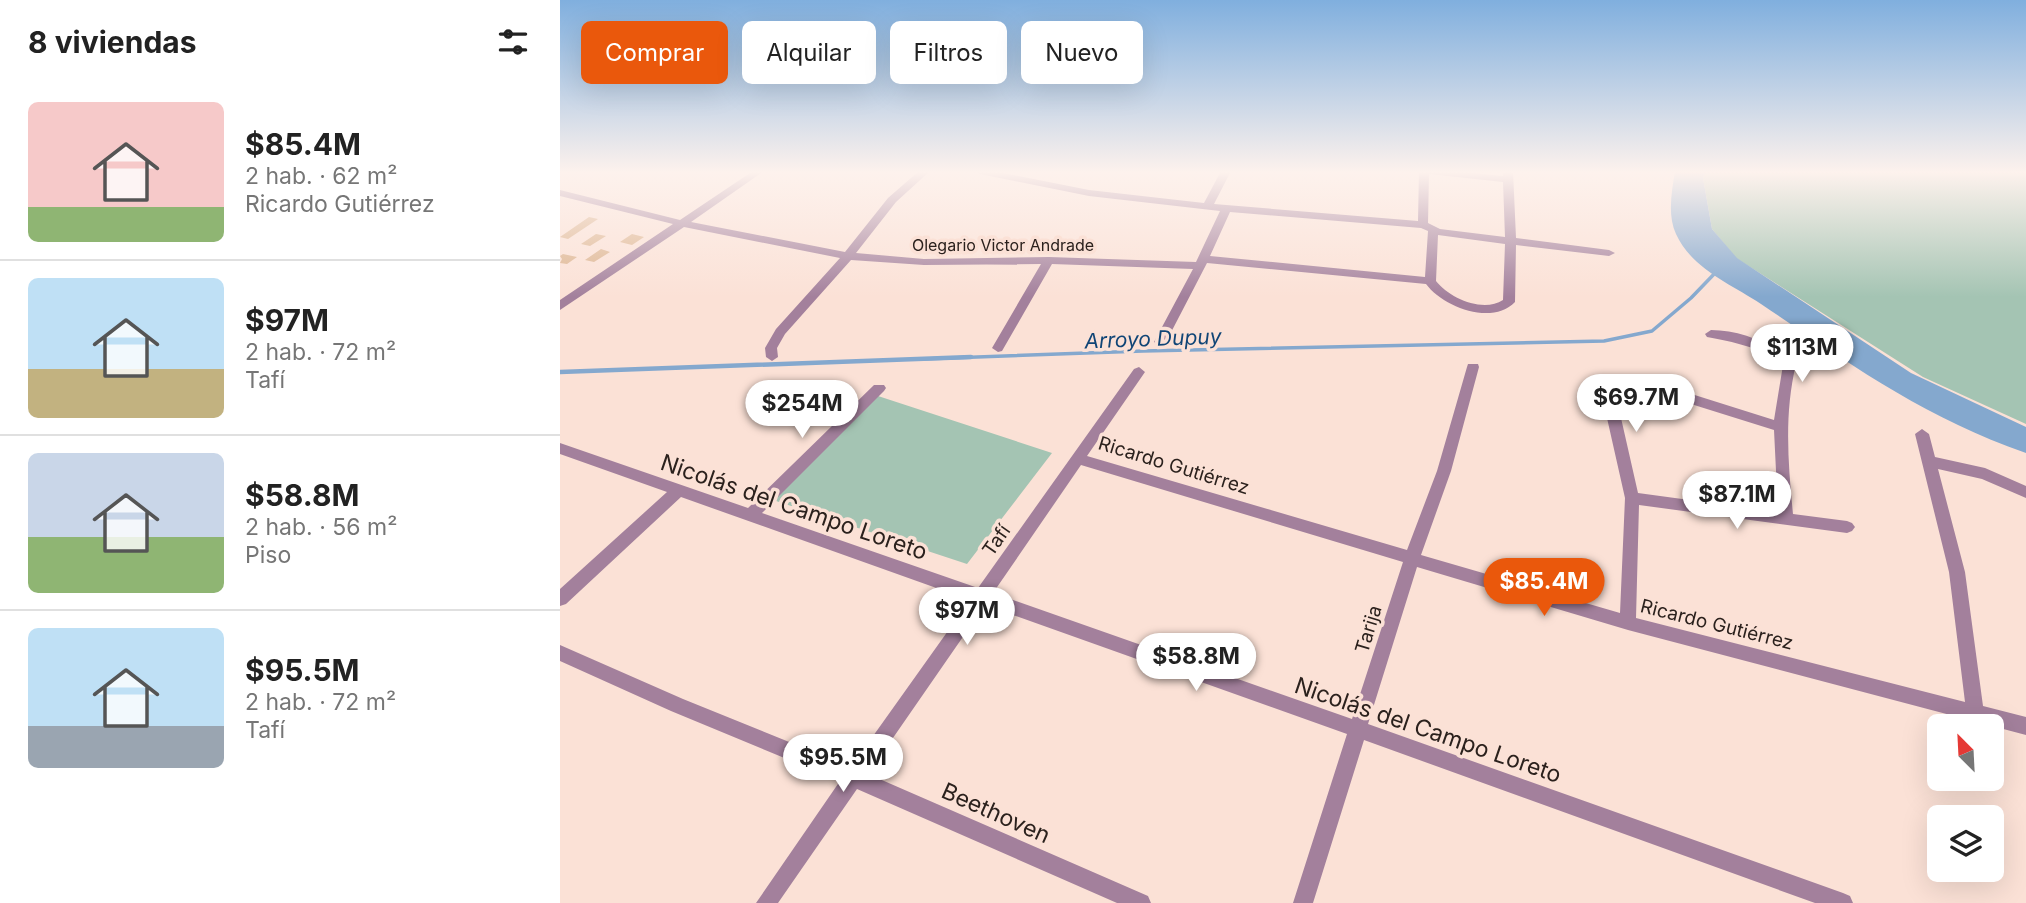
<!DOCTYPE html>
<html lang="es">
<meta charset="utf-8">
<style>
:root{--surface:#fff;--page:#f6f6f6;--text:#222;--muted:#767676;--line:#e0e0e0;--accent:#ea580c}
body{margin:0;font-family:Inter,sans-serif;background:var(--page);color:var(--text);height:100vh;display:flex;flex-direction:column;font-size:26px;white-space:nowrap}
*{box-sizing:border-box;margin:0}
p{font-size:23px;color:var(--muted)}
.icon{flex:none;width:38px;height:38px;fill:none;stroke:currentColor;stroke-width:2;stroke-linecap:round;stroke-linejoin:round}
.map{position:relative;flex:1;overflow:hidden}
.details{display:flex;flex-direction:column;background:var(--surface);width:560px}
.details>*{flex:none}
.guide{position:absolute;left:21px;top:21px;width:665px;height:63px;display:flex;gap:14px}
.needle{width:46px;rotate:336deg}
.controls{position:absolute;left:1367px;top:714px;display:grid;gap:14px}
.controls a{display:grid;place-items:center;width:77px;height:77px;border-radius:10px;background:var(--surface);box-shadow:0 7px 28px #0002;font-size:35px}
.price{position:absolute;translate:-50% -60px;padding:0 16px;border-radius:24px;background:#fff;color:#222;font-size:23px;line-height:46px;filter:drop-shadow(0 2px 4px #0008)}
.price::after{content:'';position:absolute;left:50%;top:42px;width:21px;height:16px;margin-left:-10px;background:inherit;clip-path:polygon(0 0,100% 0,50% 100%)}
.price.selected{background:var(--accent);color:#fff}
ul{padding:0;list-style:none}
li{display:flex;align-items:center;gap:21px;height:175px;padding:0 28px}
li+li{border-top:2px solid var(--line)}
li span{display:grid;place-items:center;flex:none;width:196px;height:140px;border-radius:10px;color:#555}
li>.icon{margin-inline-start:auto}
span .icon{width:84px;height:84px;fill:#fffc;stroke-width:1}
li b{font-size:30px}
h2{display:flex;justify-content:space-between;align-items:center;height:84px;padding:0 28px;font-size:30px}
.tag{padding:0 24px;border-radius:10px;background:var(--surface);box-shadow:0 7px 28px #0002;font-size:24px;line-height:63px}
.tag.selected{background:var(--accent);color:#fff}
main{display:flex;flex:1;min-height:0}
.map>svg:first-child{display:block}
.green{fill:#a4c4b3}
.water{fill:#84a8ce}
.lines{fill:none;stroke-linecap:round;stroke-linejoin:round}
.stream-far1{stroke:#84a8ce;stroke-width:3.5}
.stream{stroke:#84a8ce;stroke-width:4.5}
.building{fill:#dcb38e}
.minor{fill:#a3809c;fill-rule:evenodd}
.labels{text-anchor:middle;stroke-width:7;stroke-linejoin:round;paint-order:stroke}
.far-street-label{font-size:16px;fill:#2b211d;stroke:#fbe1d6}
.street-label{font-size:19px;fill:#2b211d;stroke:#fbe1d6}
.water-label{font-size:21px;font-style:italic;fill:#104576;stroke:#fbe1d6}
.near-street-label{font-size:23px;fill:#2b211d;stroke:#fbe1d6}
</style>
<main>
<section class="details">
<h2>8 viviendas<svg class="icon" aria-label="filters" viewBox="0 0 24 24"><path d="M4 7h16M4 17h16"/><circle cx="9" cy="7" r="2"/><circle cx="15" cy="17" r="2"/></svg></h2>
<ul>
<li><span style="background:linear-gradient(#f6c9c9 75%,#8fb573 0)"><svg class="icon" aria-label="home" viewBox="0 0 24 24"><path d="M3 11l9-7 9 7M6 9v11h12V9"/></svg></span><div><b>$85.4M</b><p>2 hab. · 62 m²</p><p>Ricardo Gutiérrez</p></div></li>
<li><span style="background:linear-gradient(#bfe0f5 65%,#c2b280 0)"><svg class="icon" aria-label="home" viewBox="0 0 24 24"><path d="M3 11l9-7 9 7M6 9v11h12V9"/></svg></span><div><b>$97M</b><p>2 hab. · 72 m²</p><p>Tafí</p></div></li>
<li><span style="background:linear-gradient(#c9d6e8 60%,#8fb573 0)"><svg class="icon" aria-label="home" viewBox="0 0 24 24"><path d="M3 11l9-7 9 7M6 9v11h12V9"/></svg></span><div><b>$58.8M</b><p>2 hab. · 56 m²</p><p>Piso</p></div></li>
<li><span style="background:linear-gradient(#bfe0f5 70%,#9aa5b1 0)"><svg class="icon" aria-label="home" viewBox="0 0 24 24"><path d="M3 11l9-7 9 7M6 9v11h12V9"/></svg></span><div><b>$95.5M</b><p>2 hab. · 72 m²</p><p>Tafí</p></div></li>
</ul>
</section>
<div class="map">
<svg width="1466" height="903" viewBox="0 0 1466 903">
<rect width="100%" height="100%" fill="#fbe1d6"/>
<!-- green -->
<path class="green" d="M1146 171H1466V424L1363 377 1176 258 1152 229 1143 178Z
M318 396 492 453 407 564 213 500Z"/>
<!-- water -->
<path class="water" d="M1115 171H1146L1143 178 1152 229 1177 258 1351 373 1466 427V453C1363 417 1290 364 1201 304 1171 284 1132 269 1116 234 1107 214 1112 191 1115 171Z"/>
<g class="lines">
<!-- stream-far1 -->
<path class="stream-far1" d="M363 359 583 351 1044 341 1092 331 1131 298 1157 271"/>
<!-- stream -->
<path class="stream" d="M0 372 411 357"/>
</g>
<!-- building -->
<path class="building" d="M29 217 38 219 8 239 0 237Z
M36 234 46 236 30 246 21 244Z
M72 234 84 237 72 245 60 242Z
M41 249 50 252 34 262 25 260Z
M3 254 17 257 7 264 0 263 2 259 0 256Z"/>
<g class="lines">
<!-- minor -->
<path class="minor" d="M193 171H204L131 222 285 252 328 198 359 171H370L336 202 296 253 364 259 489 257 636 262 660 211 529 196 420 174 415 171H433L529 190 644 203 661 171H671L654 204 858 221 859 171H892L943 176V171H953L956 238 1049 250 1055 253 1049 256 956 245 955 302C932 326 883 307 866 284L647 263 606 342 600 346 594 342 633 269 492 264 442 351 438 352 432 348 481 264 364 265 291 260 225 334 217 348 218 357 212 361 206 357 205 348 216 329 280 258 124 227 0 310V300L113 224 0 196V190L120 220ZM869 174 943 182 945 237 880 229 868 223ZM670 212 861 228 868 231 865 277 650 256ZM878 235 945 244 943 300C923 313 889 298 876 281Z
M1151 330C1180 330 1211 343 1234 361L1236 364C1224 414 1228 463 1233 514L1287 521 1292 523 1295 527 1292 531 1287 533 1079 505 1076 618 1405 702 1389 572 1355 434 1362 429 1369 434 1375 457 1425 468 1466 486V498L1422 479 1378 469 1405 572 1423 706 1466 717V735L1068 630 857 567 808 724 1283 893 1290 896 1293 903H1255L804 740 753 903H733L787 734 425 605 308 774 588 896 591 903H557L297 789 218 903H196L280 781 111 711 0 661V645L123 699 291 767 410 600 121 497 6 604 0 606V589L107 492 0 454V443L188 508 314 385H324L326 388 324 391 202 513 418 588 574 369 579 367 585 372 527 456 847 550 877 471 907 367 908 364H918L919 367 891 471 861 555 1060 613 1065 498 1040 387 1048 377 1068 374 1214 420 1223 365C1197 346 1177 343 1147 337L1145 334ZM1058 383 1067 384 1214 430 1218 512 1078 493 1054 387ZM521 465 843 562 792 719 433 593Z"/>
</g>
<!-- sky -->
<linearGradient id="sky" x2="0" y2="1"><stop stop-color="#80afde"/><stop offset="0.58" stop-color="#fdf2ed"/><stop offset="1" stop-color="#fdf2ed" stop-opacity="0"/></linearGradient>
<rect width="1466" height="297" fill="url(#sky)"/>
<g class="labels">
<!-- far-street labels -->
<g class="far-street-label">
<text x="443" y="251">Olegario Victor Andrade</text>
</g>
<!-- street labels -->
<g class="street-label">
<text transform="translate(614 465) rotate(17)" y="7">Ricardo Gutiérrez</text>
<text transform="translate(436 540) rotate(-55)" y="7">Tafí</text>
<text transform="translate(1157 624) rotate(14)" y="7">Ricardo Gutiérrez</text>
<text transform="translate(808 629) rotate(-73)" y="7">Tarija</text>
</g>
<!-- water labels -->
<g class="water-label">
<text transform="translate(593 339) rotate(-2)" y="7">Arroyo Dupuy</text>
</g>
<!-- near-street labels -->
<g class="near-street-label">
<text transform="translate(234 507) rotate(19)" y="8">Nicolás del Campo Loreto</text>
<text transform="translate(868 730) rotate(19)" y="8">Nicolás del Campo Loreto</text>
<text transform="translate(436 813) rotate(24)" y="8">Beethoven</text>
</g>
</g>
</svg>
<div class="controls">
<a><svg class="needle" viewBox="-14 -14 28 28"><path d="M0-13l5 13h-10z" fill="#e53935"/><path d="M0 13l5-13h-10z" fill="#767676"/></svg></a>
<a><svg class="icon" aria-label="layers" viewBox="0 0 24 24"><path d="M12 4l9 5-9 5-9-5zM3 14l9 5 9-5"/></svg></a>
</div>
<b class="price" style="left:1242px;top:384px">$113M</b>
<b class="price" style="left:1076px;top:434px">$69.7M</b>
<b class="price" style="left:242px;top:440px">$254M</b>
<b class="price" style="left:1177px;top:531px">$87.1M</b>
<b class="price selected" style="left:984px;top:618px">$85.4M</b>
<b class="price" style="left:407px;top:647px">$97M</b>
<b class="price" style="left:636px;top:693px">$58.8M</b>
<b class="price" style="left:283px;top:794px">$95.5M</b>
<div class="guide">
<a class="tag selected">Comprar</a>
<a class="tag">Alquilar</a>
<a class="tag">Filtros</a>
<a class="tag">Nuevo</a>
</div>
</div>
</main>
